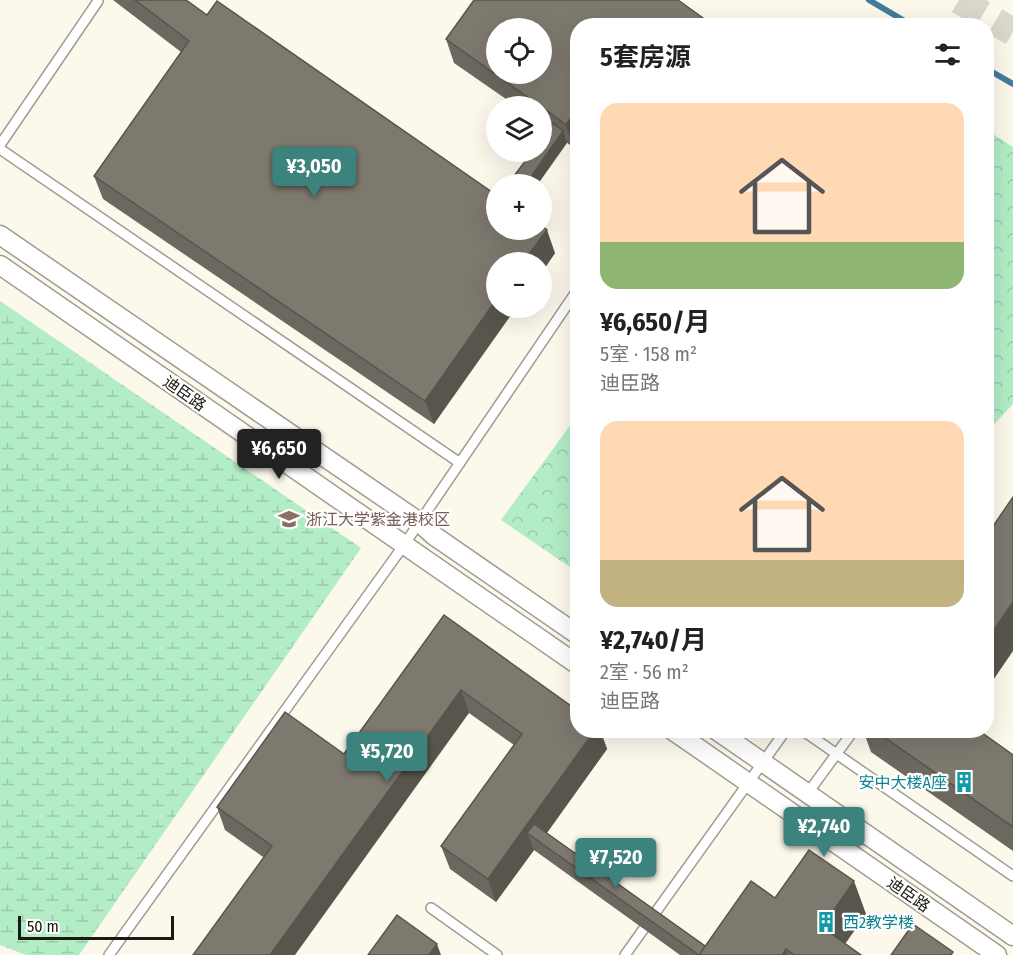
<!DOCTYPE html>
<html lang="zh">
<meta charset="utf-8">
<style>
:root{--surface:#fff;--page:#f2f2f2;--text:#222;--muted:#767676;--accent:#3c837d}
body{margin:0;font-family:"Fira Sans Condensed","Noto Sans SC",sans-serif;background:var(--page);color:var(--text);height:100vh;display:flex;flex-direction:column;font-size:22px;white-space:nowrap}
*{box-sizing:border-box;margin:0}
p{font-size:20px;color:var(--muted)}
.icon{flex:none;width:33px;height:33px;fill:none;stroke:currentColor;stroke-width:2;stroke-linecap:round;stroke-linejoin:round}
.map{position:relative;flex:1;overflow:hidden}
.details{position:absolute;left:570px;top:18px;width:424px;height:720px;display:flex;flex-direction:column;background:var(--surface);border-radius:24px;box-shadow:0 6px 24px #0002}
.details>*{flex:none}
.controls{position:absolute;left:486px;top:18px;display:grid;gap:12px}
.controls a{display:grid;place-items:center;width:66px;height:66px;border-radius:50%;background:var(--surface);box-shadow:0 6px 24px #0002;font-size:30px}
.scale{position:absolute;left:18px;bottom:15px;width:156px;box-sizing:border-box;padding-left:6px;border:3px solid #1a1914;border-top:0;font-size:16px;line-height:21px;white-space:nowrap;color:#1a1914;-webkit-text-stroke:4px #fff;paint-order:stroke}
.price{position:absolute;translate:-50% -51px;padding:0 14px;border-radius:6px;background:var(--accent);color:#fff;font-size:20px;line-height:39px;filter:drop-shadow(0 2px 3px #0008)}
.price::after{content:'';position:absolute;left:50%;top:36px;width:18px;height:14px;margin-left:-9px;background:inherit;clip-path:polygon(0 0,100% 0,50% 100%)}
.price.on{background:#222;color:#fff}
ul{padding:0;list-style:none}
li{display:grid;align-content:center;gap:12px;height:318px;padding:0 30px}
li span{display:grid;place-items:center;height:186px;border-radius:18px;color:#555}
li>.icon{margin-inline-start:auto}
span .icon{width:108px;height:108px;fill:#fffc;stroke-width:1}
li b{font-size:26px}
h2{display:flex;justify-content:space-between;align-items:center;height:72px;padding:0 30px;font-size:26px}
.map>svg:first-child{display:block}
.forest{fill:url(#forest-crowns)}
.wetland{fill:url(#wetland-marsh)}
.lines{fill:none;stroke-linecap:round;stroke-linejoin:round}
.stream{stroke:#437c9c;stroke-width:6}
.trunk-tunnel{stroke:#dbd7cc;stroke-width:28;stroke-dasharray:28 14;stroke-linecap:butt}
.service-casing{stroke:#a19c91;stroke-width:12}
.minor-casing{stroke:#a19c91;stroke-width:21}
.service{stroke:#fff;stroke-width:9}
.minor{stroke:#fff;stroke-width:18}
.wall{fill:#6c685f}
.shaded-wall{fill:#58554d}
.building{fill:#7e796e;stroke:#58554d;stroke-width:1.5;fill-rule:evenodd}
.labels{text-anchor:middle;stroke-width:4.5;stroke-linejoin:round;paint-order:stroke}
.street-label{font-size:16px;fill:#1a1914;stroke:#fff}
.education-label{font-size:16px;fill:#785e54;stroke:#fff;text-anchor:start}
.culture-label{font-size:16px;fill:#0d838f;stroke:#fff;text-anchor:end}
</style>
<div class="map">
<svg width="1013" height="955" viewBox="0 0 1013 955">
<defs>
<pattern id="forest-crowns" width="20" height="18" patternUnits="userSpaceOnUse" patternTransform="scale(1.5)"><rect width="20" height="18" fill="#b2edc6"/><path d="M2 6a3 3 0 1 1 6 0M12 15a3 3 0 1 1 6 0" fill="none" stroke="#98cba9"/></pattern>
<pattern id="wetland-marsh" width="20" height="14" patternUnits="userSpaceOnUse" patternTransform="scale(1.5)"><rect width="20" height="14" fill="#b2edc6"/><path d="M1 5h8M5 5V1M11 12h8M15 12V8" fill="none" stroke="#98cba9"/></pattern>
</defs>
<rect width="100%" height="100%" fill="#fdf8ec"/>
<!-- forest -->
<path class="forest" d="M987 130 1013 147V404L987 432Z
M577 416V572L501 520Z"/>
<!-- wetland -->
<path class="wetland" d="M0 301 361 548 79 955H26L0 945Z"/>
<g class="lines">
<!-- stream -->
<path class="stream" d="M869 0 913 26
M987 69 1013 84"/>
<!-- trunk-tunnel -->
<path class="trunk-tunnel" d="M959 0 1013 32"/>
<defs>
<path id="service" d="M0 145 98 1
M0 149 460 463
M802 730 1013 876
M807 794 854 730
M431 908 497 955
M109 955 404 545 578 289
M625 955 786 730"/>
<path id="minor" d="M0 235 418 521 433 535 578 635
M0 265 578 665
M672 730 997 955
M716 730 1013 936"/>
</defs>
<!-- service casing -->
<use href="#service" class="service-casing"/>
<!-- minor casing -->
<use href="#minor" class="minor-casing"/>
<!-- service -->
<use href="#service" class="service"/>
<!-- minor -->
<use href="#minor" class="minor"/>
</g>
<!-- wall -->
<path class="wall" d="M113 0H186L207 15 555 253 542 272V262L434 424 103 199 94 176 181 52Z
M578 26 574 148 542 124V106H516L454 63 446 39Z
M444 615 578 730H600L607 749 547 833 705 946 775 898 866 914 845 944 861 955H680L534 850 496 902 450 869 441 846 514 745 469 713 263 857 225 830 217 807 344 754Z
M863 730H978L1013 755V851L871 752Z"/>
<!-- shaded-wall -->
<path class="shaded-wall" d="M578 107V142L574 148 566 125Z
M563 131 567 143 538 184H526Z
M547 230 555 253 542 272V262H523Z
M496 300V308H516L434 424 425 401Z
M1013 602V651L987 689V640Z
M461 690 469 713 295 955H270Z
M595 730H600L607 749 540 842 527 833 534 850 496 902 488 879Z
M854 881 866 914 837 955 822 927Z
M437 944 441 955H429Z
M786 949 788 955H782Z"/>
<!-- building -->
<path class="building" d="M135 0H186L207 15 217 1 496 195V230H542V226L547 230 523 262H496V300L425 401 94 176 189 41Z
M474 0H678L714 26H578V107L566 125 542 107V106H540L446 39ZM496 28H542V74H496Z
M553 123 563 131 526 184H508L532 152H542V139Z
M1013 497V602L987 640V535Z
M444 615 578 711V730H595L488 879 441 846 522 734 461 690 270 955H193L272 846 217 807 285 712 344 754Z
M874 730H978L1013 755V827Z
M534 824 705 946 699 955 527 833Z
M809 850 854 881 822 927 861 955H794L786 949 782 955H699L751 881 775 898Z
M397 915 437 944 429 955H368Z
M913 924 953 952 951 955H891Z"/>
<!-- icons -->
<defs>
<symbol id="university-bare" viewBox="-9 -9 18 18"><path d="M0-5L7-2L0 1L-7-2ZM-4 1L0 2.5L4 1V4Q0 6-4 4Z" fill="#8d6e63" stroke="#fff" stroke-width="2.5" paint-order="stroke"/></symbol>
<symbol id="building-bare" viewBox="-9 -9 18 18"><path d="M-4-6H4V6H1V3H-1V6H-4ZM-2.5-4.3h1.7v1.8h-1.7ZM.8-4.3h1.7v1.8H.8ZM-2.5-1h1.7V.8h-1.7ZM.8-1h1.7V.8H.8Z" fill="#0f9aa8" stroke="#fff" stroke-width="2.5" paint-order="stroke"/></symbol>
</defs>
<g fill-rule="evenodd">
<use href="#university-bare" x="274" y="504" width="30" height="30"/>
<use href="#building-bare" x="949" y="767" width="30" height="30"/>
<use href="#building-bare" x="811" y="907" width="30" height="30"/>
</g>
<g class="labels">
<!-- street labels -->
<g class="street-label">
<text transform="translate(185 393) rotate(35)" y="6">迪臣路</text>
<text transform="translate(909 894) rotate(35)" y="6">迪臣路</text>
</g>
<!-- education labels -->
<g class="education-label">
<text x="306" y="525">浙江大学紫金港校区</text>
</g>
<!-- culture labels -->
<g class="culture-label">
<text x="947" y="788">安中大楼A座</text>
<text x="843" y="928" text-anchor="start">西2教学楼</text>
</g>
</g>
</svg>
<div class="controls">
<a><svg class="icon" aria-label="locate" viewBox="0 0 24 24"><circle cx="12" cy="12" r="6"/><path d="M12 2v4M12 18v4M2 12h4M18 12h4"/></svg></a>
<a><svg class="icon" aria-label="layers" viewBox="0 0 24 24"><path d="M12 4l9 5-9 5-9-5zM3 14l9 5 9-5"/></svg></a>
<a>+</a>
<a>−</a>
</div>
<div class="scale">50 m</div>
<b class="price" style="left:314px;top:198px">¥3,050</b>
<b class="price on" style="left:279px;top:480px">¥6,650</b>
<b class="price" style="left:387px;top:783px">¥5,720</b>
<b class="price" style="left:824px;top:858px">¥2,740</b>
<b class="price" style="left:616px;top:889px">¥7,520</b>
<section class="details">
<h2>5套房源<svg class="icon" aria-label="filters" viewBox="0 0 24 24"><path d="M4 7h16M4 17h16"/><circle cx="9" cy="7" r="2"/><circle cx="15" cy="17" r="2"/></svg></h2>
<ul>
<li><span style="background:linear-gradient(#ffd9b3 75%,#8fb573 0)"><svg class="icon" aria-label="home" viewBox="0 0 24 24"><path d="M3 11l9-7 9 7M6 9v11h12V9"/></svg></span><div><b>¥6,650/月</b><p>5室 · 158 m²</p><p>迪臣路</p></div></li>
<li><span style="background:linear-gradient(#ffd9b3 75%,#c2b280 0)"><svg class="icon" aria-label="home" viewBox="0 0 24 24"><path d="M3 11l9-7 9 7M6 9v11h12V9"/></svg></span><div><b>¥2,740/月</b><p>2室 · 56 m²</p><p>迪臣路</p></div></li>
</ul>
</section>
</div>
